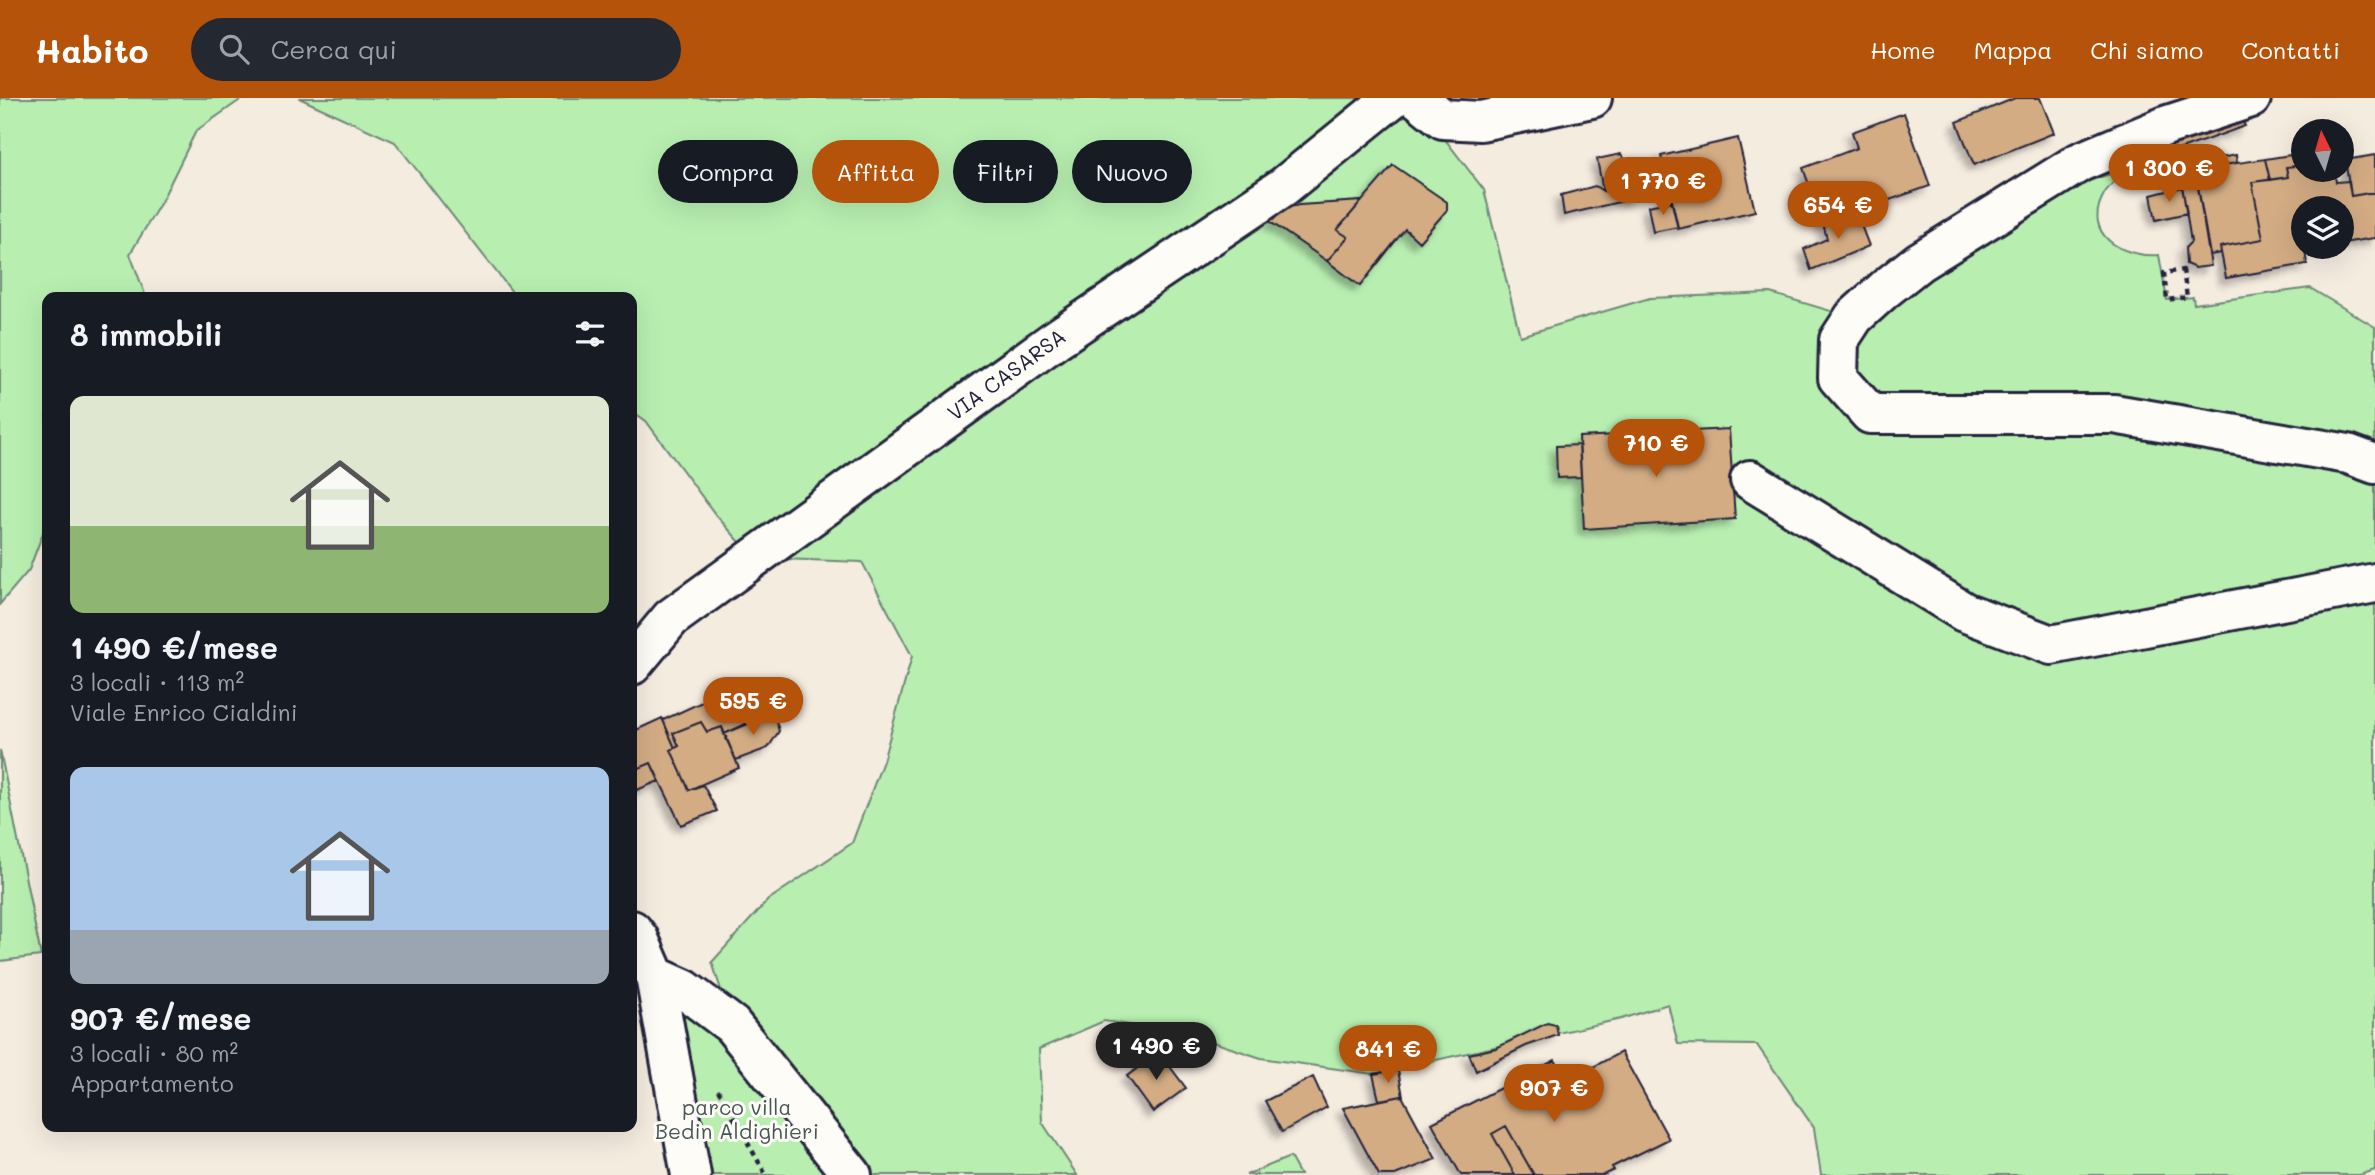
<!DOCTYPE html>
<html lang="it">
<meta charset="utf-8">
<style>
:root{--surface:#171b24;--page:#242831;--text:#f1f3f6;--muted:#9ea1a6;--accent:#b45309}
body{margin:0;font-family:Mali,sans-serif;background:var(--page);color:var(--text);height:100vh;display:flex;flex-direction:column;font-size:26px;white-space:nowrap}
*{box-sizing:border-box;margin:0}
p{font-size:23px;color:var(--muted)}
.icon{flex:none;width:38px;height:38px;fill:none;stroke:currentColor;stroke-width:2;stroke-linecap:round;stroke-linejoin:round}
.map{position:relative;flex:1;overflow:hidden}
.panel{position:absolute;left:42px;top:194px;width:595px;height:840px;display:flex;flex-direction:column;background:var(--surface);border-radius:14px;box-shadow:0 7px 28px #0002}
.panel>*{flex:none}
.guide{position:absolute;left:658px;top:42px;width:665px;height:63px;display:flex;gap:14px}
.needle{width:46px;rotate:355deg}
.buttons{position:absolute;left:2291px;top:21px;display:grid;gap:14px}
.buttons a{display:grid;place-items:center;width:63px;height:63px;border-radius:50%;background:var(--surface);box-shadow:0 7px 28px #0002;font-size:35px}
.price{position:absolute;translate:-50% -60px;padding:0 16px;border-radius:24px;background:var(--accent);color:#fff;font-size:23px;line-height:46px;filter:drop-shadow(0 2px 4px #0008)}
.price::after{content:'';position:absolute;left:50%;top:42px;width:21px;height:16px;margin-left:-10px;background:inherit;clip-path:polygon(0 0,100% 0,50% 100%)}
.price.current{background:#222;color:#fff}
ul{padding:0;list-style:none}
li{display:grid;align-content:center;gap:14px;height:371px;padding:0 28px}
li span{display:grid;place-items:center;height:217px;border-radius:14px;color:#555}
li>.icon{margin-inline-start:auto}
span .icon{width:126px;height:126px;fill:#fffc;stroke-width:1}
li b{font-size:30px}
h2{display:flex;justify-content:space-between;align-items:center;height:84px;padding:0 28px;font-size:30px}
.chip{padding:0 24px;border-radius:32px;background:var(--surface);box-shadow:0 7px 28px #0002;font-size:24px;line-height:63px}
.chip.current{background:var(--accent);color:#fff}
header{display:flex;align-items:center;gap:42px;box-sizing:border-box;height:98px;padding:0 35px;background:var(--accent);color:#fff}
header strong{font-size:33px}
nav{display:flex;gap:38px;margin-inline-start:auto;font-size:24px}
.search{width:490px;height:63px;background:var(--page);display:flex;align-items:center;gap:18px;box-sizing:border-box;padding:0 24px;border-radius:38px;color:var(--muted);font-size:26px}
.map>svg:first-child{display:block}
.green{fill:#b8efb1;stroke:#6d8876;stroke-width:2}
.building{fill:#d3ac84;stroke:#22223b;stroke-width:2;filter:url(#shadow)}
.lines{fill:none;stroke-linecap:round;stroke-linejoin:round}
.minor-casing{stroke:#22223b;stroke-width:44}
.path{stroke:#22223b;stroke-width:4.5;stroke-dasharray:5 5;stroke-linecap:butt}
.minor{stroke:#fdfcf7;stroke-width:38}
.labels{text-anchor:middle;stroke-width:6;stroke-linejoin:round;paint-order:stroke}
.street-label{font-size:21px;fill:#22223b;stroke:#fdfcf7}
.park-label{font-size:21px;fill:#485558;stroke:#fdfcf7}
</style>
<header>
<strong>Habito</strong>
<div class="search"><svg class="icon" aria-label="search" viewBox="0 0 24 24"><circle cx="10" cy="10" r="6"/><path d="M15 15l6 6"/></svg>Cerca qui</div>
<nav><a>Home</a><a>Mappa</a><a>Chi siamo</a><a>Contatti</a></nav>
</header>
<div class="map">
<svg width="2375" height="1077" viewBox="0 0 2375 1077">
<defs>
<filter id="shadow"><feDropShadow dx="-6" dy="6" stdDeviation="3.5" flood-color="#0004"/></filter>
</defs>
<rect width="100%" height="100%" fill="#f5ece0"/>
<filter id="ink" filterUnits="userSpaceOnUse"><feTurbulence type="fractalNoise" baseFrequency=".0143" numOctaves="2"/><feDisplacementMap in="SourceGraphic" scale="14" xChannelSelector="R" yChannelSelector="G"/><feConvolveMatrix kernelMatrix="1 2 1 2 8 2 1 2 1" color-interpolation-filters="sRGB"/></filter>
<g filter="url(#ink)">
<!-- green -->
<path class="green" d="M0 0H243L196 33 161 104 130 156 146 199 47 200V424L29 472 0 506Z
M299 0H1413L1484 92 1520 238 1650 200 1770 195 1871 225 1924 180 2020 113 2086 84 2137 67C2125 75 2112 83 2104 96 2081 137 2123 160 2159 157L2167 202 2193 199 2194 206 2310 190 2375 229V1072L2360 1077H1821L1814 1030 1757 947 1678 946 1668 906 1621 921 1373 976 1261 960 1189 936 1104 923 1039 951 1042 1024 1077 1077H691L655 878 732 926 712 864 768 802 852 745 883 663 912 558 862 464 754 460 715 416 646 323 632 313V200L516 199 395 44Z
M0 652 41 858 0 863Z
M1290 1059 1300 1077H1246Z"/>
<!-- building -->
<path class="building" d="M2015 0H2040L2054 35 1974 67 1957 24Z
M1904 15 1930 88 1823 125 1803 70 1857 50 1852 34Z
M2240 17 2245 28 2137 67 2133 55Z
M1738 40 1755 113 1678 131 1661 58Z
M2303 55V67L2286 69 2288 79 2270 82 2265 61Z
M1621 56 1630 68 1636 100 1564 117 1561 97 1595 88 1603 93 1597 61Z
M2236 57 2237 65 2195 71 2211 168 2195 170 2186 166 2185 150 2191 144 2179 68Z
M2375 57V94L2351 98 2345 62Z
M2265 61 2270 82 2252 84 2263 141 2220 149 2221 155 2210 157 2195 71Z
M1393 67 1447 104V112L1419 144 1405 131 1360 188 1327 163 1348 139 1337 132Z
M2303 67V72H2334L2336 84 2349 83 2351 98 2375 94V140L2342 145V110H2303V149H2322L2305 152 2307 166 2226 180 2220 149 2263 141 2252 84 2288 79 2286 69Z
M2182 89 2187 115 2156 122 2151 97Z
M1362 103 1337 132 1348 139 1327 163 1269 123 1281 111 1299 107Z
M1672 103 1678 129 1653 134 1648 108Z
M1856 114 1869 148 1811 172 1804 151 1827 141 1823 125Z
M1729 331 1735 421 1584 431 1579 339Z
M1579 347 1581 379 1557 380 1556 348Z
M730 591 746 626 724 636 722 629 707 634 701 624 673 635 679 648 675 650 663 622Z
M774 615 779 633 768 650 736 662 724 636Z
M662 620 675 650 671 652 689 692 703 687 717 713 681 727 651 665 632 673V634Z
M701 624 707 634 722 629 739 670 689 692 671 652 679 648 673 635Z
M651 665 659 683 632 694V673Z
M1547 925 1556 927 1558 937 1526 948 1476 973 1469 956 1496 950Z
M1159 954 1186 990 1153 1014 1127 978Z
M1621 954 1669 1041 1612 1069 1614 1072 1603 1077H1461L1432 1025 1555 962 1567 983Z
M1398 972 1403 998 1379 1002 1373 976Z
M1313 979 1327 1009 1282 1034 1265 1003Z
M1402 998 1436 1061 1395 1077H1379L1343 1010Z
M1506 1028 1534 1077H1515L1492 1036Z"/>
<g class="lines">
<defs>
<path id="minor" d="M1417 0 1443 21 1481 23 1592 0
M2251 0 2168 27 2080 64 1919 164 1885 191 1854 219 1839 242 1838 280 1870 316H2114L2348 356 2375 366
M1750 382 1964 514 2051 547 2375 485
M632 567 671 520 1055 242 1283 89 1393 0
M632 832 639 841 655 878 691 1077
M655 878 684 891 732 927 852 1077"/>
</defs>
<!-- minor casing -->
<use href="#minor" class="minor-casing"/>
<!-- path -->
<path class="path" d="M2183 172 2187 199 2167 202 2164 175Z
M718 992 766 1077"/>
<!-- minor -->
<use href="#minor" class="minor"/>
</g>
</g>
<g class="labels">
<!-- street labels -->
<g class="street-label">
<text transform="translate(1007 277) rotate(-36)" y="7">VIA CASARSA</text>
</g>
<!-- park labels -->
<g class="park-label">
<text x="737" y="1017">parco villa<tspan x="737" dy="24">Bedin Aldighieri</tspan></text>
</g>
</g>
</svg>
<div class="buttons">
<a><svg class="needle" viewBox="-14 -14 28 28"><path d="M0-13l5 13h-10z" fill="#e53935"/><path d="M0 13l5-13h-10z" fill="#9ea1a6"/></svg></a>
<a><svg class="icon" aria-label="layers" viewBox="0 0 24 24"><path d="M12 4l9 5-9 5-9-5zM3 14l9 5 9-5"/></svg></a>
</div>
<b class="price" style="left:2169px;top:106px">1 300 €</b>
<b class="price" style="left:1663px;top:119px">1 770 €</b>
<b class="price" style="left:1838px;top:143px">654 €</b>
<b class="price" style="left:1656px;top:381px">710 €</b>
<b class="price" style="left:753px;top:639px">595 €</b>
<b class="price current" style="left:1156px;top:984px">1 490 €</b>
<b class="price" style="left:1388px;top:987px">841 €</b>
<b class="price" style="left:1554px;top:1026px">907 €</b>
<div class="guide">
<a class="chip">Compra</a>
<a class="chip current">Affitta</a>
<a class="chip">Filtri</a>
<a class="chip">Nuovo</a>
</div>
<section class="panel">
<h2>8 immobili<svg class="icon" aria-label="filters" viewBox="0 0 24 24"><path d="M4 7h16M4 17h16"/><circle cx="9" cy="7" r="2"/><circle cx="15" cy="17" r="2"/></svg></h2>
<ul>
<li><span style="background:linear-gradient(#dfe7d0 60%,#8fb573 0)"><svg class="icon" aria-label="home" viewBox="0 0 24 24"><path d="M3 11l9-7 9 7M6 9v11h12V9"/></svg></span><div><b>1 490 €/mese</b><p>3 locali · 113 m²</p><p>Viale Enrico Cialdini</p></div></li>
<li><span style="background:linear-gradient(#a9c7e8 75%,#9aa5b1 0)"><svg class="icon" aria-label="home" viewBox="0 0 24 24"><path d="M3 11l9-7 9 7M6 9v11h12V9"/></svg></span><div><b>907 €/mese</b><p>3 locali · 80 m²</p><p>Appartamento</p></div></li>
</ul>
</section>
</div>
